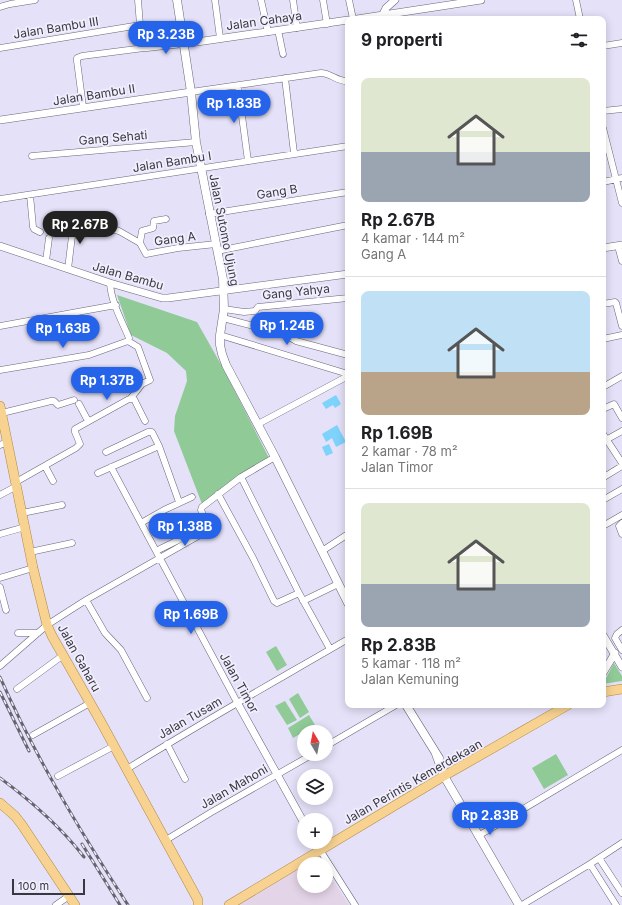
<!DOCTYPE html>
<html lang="id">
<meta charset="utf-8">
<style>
:root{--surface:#fff;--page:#f6f6f6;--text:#202124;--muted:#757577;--line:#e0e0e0;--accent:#2563eb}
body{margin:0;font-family:Inter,sans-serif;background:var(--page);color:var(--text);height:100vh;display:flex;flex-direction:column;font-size:15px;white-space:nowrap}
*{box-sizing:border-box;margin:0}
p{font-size:13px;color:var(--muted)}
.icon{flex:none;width:22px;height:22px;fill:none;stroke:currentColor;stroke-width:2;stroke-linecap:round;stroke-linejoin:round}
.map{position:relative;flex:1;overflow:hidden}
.panel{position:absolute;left:345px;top:16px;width:261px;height:692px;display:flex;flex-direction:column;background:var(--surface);border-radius:8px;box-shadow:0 2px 10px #0003}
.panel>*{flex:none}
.needle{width:26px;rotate:350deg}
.fabs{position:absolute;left:297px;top:725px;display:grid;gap:8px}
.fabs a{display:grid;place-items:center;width:36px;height:36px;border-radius:50%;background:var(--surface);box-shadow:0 2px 10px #0003;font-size:20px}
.scale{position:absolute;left:12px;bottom:10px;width:73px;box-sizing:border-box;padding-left:4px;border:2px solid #393740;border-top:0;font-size:11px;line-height:14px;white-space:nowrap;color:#393740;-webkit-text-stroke:3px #f1effd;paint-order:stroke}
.price{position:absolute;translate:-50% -34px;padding:0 9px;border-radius:14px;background:var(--accent);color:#fff;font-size:13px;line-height:26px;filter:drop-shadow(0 1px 2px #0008)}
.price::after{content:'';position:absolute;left:50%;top:24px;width:12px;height:9px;margin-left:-6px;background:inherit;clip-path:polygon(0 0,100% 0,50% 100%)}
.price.on{background:#222;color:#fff}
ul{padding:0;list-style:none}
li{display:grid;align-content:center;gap:8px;height:212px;padding:0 16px}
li+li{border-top:1px solid var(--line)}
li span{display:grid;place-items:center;height:124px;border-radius:8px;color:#555}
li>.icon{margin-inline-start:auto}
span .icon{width:72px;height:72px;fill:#fffc;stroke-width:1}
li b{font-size:17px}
h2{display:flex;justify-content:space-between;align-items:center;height:48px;padding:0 16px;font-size:17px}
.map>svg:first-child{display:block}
.commercial{fill:#e4d4e7}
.green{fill:#90cb97}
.water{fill:#7ed3fc}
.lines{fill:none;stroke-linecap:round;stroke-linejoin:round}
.minor-casing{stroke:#6a677a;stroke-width:7}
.tertiary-casing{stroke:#6a677a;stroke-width:8}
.secondary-casing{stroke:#6a677a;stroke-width:9}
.primary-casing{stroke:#b18845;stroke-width:10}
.minor{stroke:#fff;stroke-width:6}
.tertiary{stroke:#fff;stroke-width:7}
.secondary{stroke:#fff;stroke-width:8}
.primary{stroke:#f7d291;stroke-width:9}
.rail-casing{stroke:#676471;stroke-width:3}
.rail{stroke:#f1effd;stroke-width:1.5;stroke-dasharray:4.5;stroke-linecap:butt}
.labels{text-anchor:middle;stroke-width:3.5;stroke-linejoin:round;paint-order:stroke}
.street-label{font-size:12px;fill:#393740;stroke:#f1effd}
</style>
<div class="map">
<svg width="622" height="905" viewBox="0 0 622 905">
<rect width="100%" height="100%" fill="#e4e1f8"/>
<!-- commercial -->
<path class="commercial" d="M315 854 322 864H304V886H326V870L349 905H229Z"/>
<!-- green -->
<path class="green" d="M117 295 197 322 223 368 269 458 202 504 174 431 175 416 187 381 186 371 167 353 131 335Z
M276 646 287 665 277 671 266 652Z
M614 663 622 676V681L603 684Z
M298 693 309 712 300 718 289 699Z
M285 701 297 720 287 725 275 706Z
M309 715 315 725 293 738 288 728Z
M556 754 568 775 544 789 532 768Z"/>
<!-- water -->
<path class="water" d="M336 395 341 404 335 408 333 405 326 409 322 403Z
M337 425 346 442 336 447 332 438 326 442 322 434Z
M329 444 333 453 326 456 322 447Z"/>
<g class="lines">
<defs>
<path id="minor" d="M138 0 140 25 144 48H147L183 44
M215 0 220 38
M261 0 268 32
M293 0 297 28
M323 0 327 24
M349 0 353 19
M576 0 580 19
M0 7 10 4 35 0
M278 30 283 54
M603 46 622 43
M0 48 140 25
M285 78 294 153
M238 86 248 161
M191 92 321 73C331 73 337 82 348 81
M83 107 77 61V58L82 56 144 48
M603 111 622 109
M603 128 622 203
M32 156 196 142
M603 182 622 178
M30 195 33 227 34 229 40 232
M0 199 348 146
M209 214 348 192
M140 243 142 231 153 228 154 221 166 219
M618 246 622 261
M217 251 348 225
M46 261 49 238
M68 269 73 228 75 225 96 223 104 227 119 231 140 243 146 254 178 248 216 244
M110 283C111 302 122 321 129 338L128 341
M603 304 615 302 616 303 622 326
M224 309 244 312 255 311 258 307 348 298
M223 318 284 334 296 341 348 355
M0 326 116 305
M220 335 348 374
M603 339 622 335
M128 341 138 347 150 380 142 384 131 398
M0 370 89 355 128 341
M603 387 622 376
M79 404 88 421
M603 409 614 404 622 418
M2 413 51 401H54L58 405 74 400
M258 424 348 376
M603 434 622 463
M604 441 622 431
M0 445 7 442
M106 452 148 432H152L159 446 179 502
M45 466 53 481
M111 467 238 704
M98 473 159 446
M241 477 299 593 330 649
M604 477 622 466
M16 482 76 448 80 444 75 432V429L129 399H134L145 421
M218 494 253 558 274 601 277 603 299 593
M0 495 17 486
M603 500 622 489
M22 513 62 505
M141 523 164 510 192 497
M622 523 619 526 622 534
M603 526 622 515
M0 534 25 527
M156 551 205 527
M322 551 348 534
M30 552 72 543
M0 578 33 568
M0 587 6 610
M86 600 105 633 121 650 147 698
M303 601 338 584
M622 630 617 634 615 638 622 650
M18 633H38
M0 666 47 625 86 600 207 531 208 527 201 510 202 507 241 477 275 457
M17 689 62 656
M33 735 90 703
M167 744 185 779
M326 746 396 705
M127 769C199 724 274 682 348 639
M58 776 114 746
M478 836 622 750
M166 840 210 813 313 754
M320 850 355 905
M599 858 622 893
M590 864 616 905
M56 905 69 896
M522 905 590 864 622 843"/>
<path id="tertiary" d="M382 16 386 8 395 0
M357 19 481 0
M183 44 348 20
M0 120 191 92
M0 246 110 283 162 298H168L348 274
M603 248 622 245
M603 635 622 667
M603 673 615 653
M238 704 304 823
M315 842 320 850"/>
<path id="secondary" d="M177 0 191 92 196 142 223 279 224 309 220 335V345L222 354 226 365 275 457 348 603
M406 705 439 758
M436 754 444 776 519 905"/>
<path id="primary" d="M0 406 33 568 47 625 52 636 101 722 198 900V905
M603 692 622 689
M0 803 15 816 22 825 75 905
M229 905 444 776 568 705"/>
</defs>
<!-- minor casing -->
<use href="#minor" class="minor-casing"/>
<!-- tertiary casing -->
<use href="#tertiary" class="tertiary-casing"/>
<!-- secondary casing -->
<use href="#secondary" class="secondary-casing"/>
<!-- primary casing -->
<use href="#primary" class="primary-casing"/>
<!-- minor -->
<use href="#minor" class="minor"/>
<!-- tertiary -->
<use href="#tertiary" class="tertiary"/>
<!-- secondary -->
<use href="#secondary" class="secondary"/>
<!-- primary -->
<use href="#primary" class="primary"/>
<defs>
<path id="rail" d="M0 677C36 758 80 831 128 905
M0 692 29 751
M0 778C31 801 60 826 84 857
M82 844 120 905"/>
</defs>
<!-- rail casing -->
<use href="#rail" class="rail-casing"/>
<!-- rail -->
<use href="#rail" class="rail"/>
</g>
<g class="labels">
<!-- street labels -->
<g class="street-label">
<text transform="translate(264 21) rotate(-8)" y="4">Jalan Cahaya</text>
<text transform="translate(56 28) rotate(-9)" y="4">Jalan Bambu III</text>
<text transform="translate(94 95) rotate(-9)" y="4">Jalan Bambu II</text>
<text transform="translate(113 138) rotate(-5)" y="4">Gang Sehati</text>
<text transform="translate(172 162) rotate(-9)" y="4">Jalan Bambu I</text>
<text transform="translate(277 192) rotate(-9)" y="4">Gang B</text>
<text transform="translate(224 230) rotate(79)" y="4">Jalan Sutomo Ujung</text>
<text transform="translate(175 239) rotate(-8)" y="4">Gang A</text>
<text transform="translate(128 276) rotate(16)" y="4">Jalan Bambu</text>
<text transform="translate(296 292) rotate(-6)" y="4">Gang Yahya</text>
<text transform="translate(79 658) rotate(61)" y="4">Jalan Gaharu</text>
<text transform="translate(239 683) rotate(61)" y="4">Jalan Timor</text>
<text transform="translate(190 718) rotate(-30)" y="4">Jalan Tusam</text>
<text transform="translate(413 782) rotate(-30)" y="4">Jalan Perintis Kemerdekaan</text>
<text transform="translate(234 787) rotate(-30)" y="4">Jalan Mahoni</text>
</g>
</g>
</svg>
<div class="fabs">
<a><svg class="needle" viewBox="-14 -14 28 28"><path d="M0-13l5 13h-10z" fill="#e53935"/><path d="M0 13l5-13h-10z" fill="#757577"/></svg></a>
<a><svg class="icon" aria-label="layers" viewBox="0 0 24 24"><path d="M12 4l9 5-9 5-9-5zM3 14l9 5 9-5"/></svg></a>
<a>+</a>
<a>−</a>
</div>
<div class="scale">100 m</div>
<b class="price" style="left:166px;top:55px">Rp 3.23B</b>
<b class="price" style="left:234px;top:124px">Rp 1.83B</b>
<b class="price on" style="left:80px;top:245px">Rp 2.67B</b>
<b class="price" style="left:287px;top:346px">Rp 1.24B</b>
<b class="price" style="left:63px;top:349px">Rp 1.63B</b>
<b class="price" style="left:107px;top:401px">Rp 1.37B</b>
<b class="price" style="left:185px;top:547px">Rp 1.38B</b>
<b class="price" style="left:191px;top:635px">Rp 1.69B</b>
<b class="price" style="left:490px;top:836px">Rp 2.83B</b>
<section class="panel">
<h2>9 properti<svg class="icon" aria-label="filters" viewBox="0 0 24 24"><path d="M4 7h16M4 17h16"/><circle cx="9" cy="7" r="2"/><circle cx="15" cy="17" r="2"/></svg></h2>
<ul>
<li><span style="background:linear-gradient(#dfe7d0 60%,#9aa5b1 0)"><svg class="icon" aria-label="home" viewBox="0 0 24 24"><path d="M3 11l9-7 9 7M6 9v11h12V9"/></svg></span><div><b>Rp 2.67B</b><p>4 kamar · 144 m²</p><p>Gang A</p></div></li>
<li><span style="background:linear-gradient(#bfe0f5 65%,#b9a48a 0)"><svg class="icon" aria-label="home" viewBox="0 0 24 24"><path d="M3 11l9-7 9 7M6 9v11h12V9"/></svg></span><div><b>Rp 1.69B</b><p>2 kamar · 78 m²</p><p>Jalan Timor</p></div></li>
<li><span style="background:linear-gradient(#dfe7d0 65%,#9aa5b1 0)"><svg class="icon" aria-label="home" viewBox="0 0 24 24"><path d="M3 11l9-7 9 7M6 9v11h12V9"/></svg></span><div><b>Rp 2.83B</b><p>5 kamar · 118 m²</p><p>Jalan Kemuning</p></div></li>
</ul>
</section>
</div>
